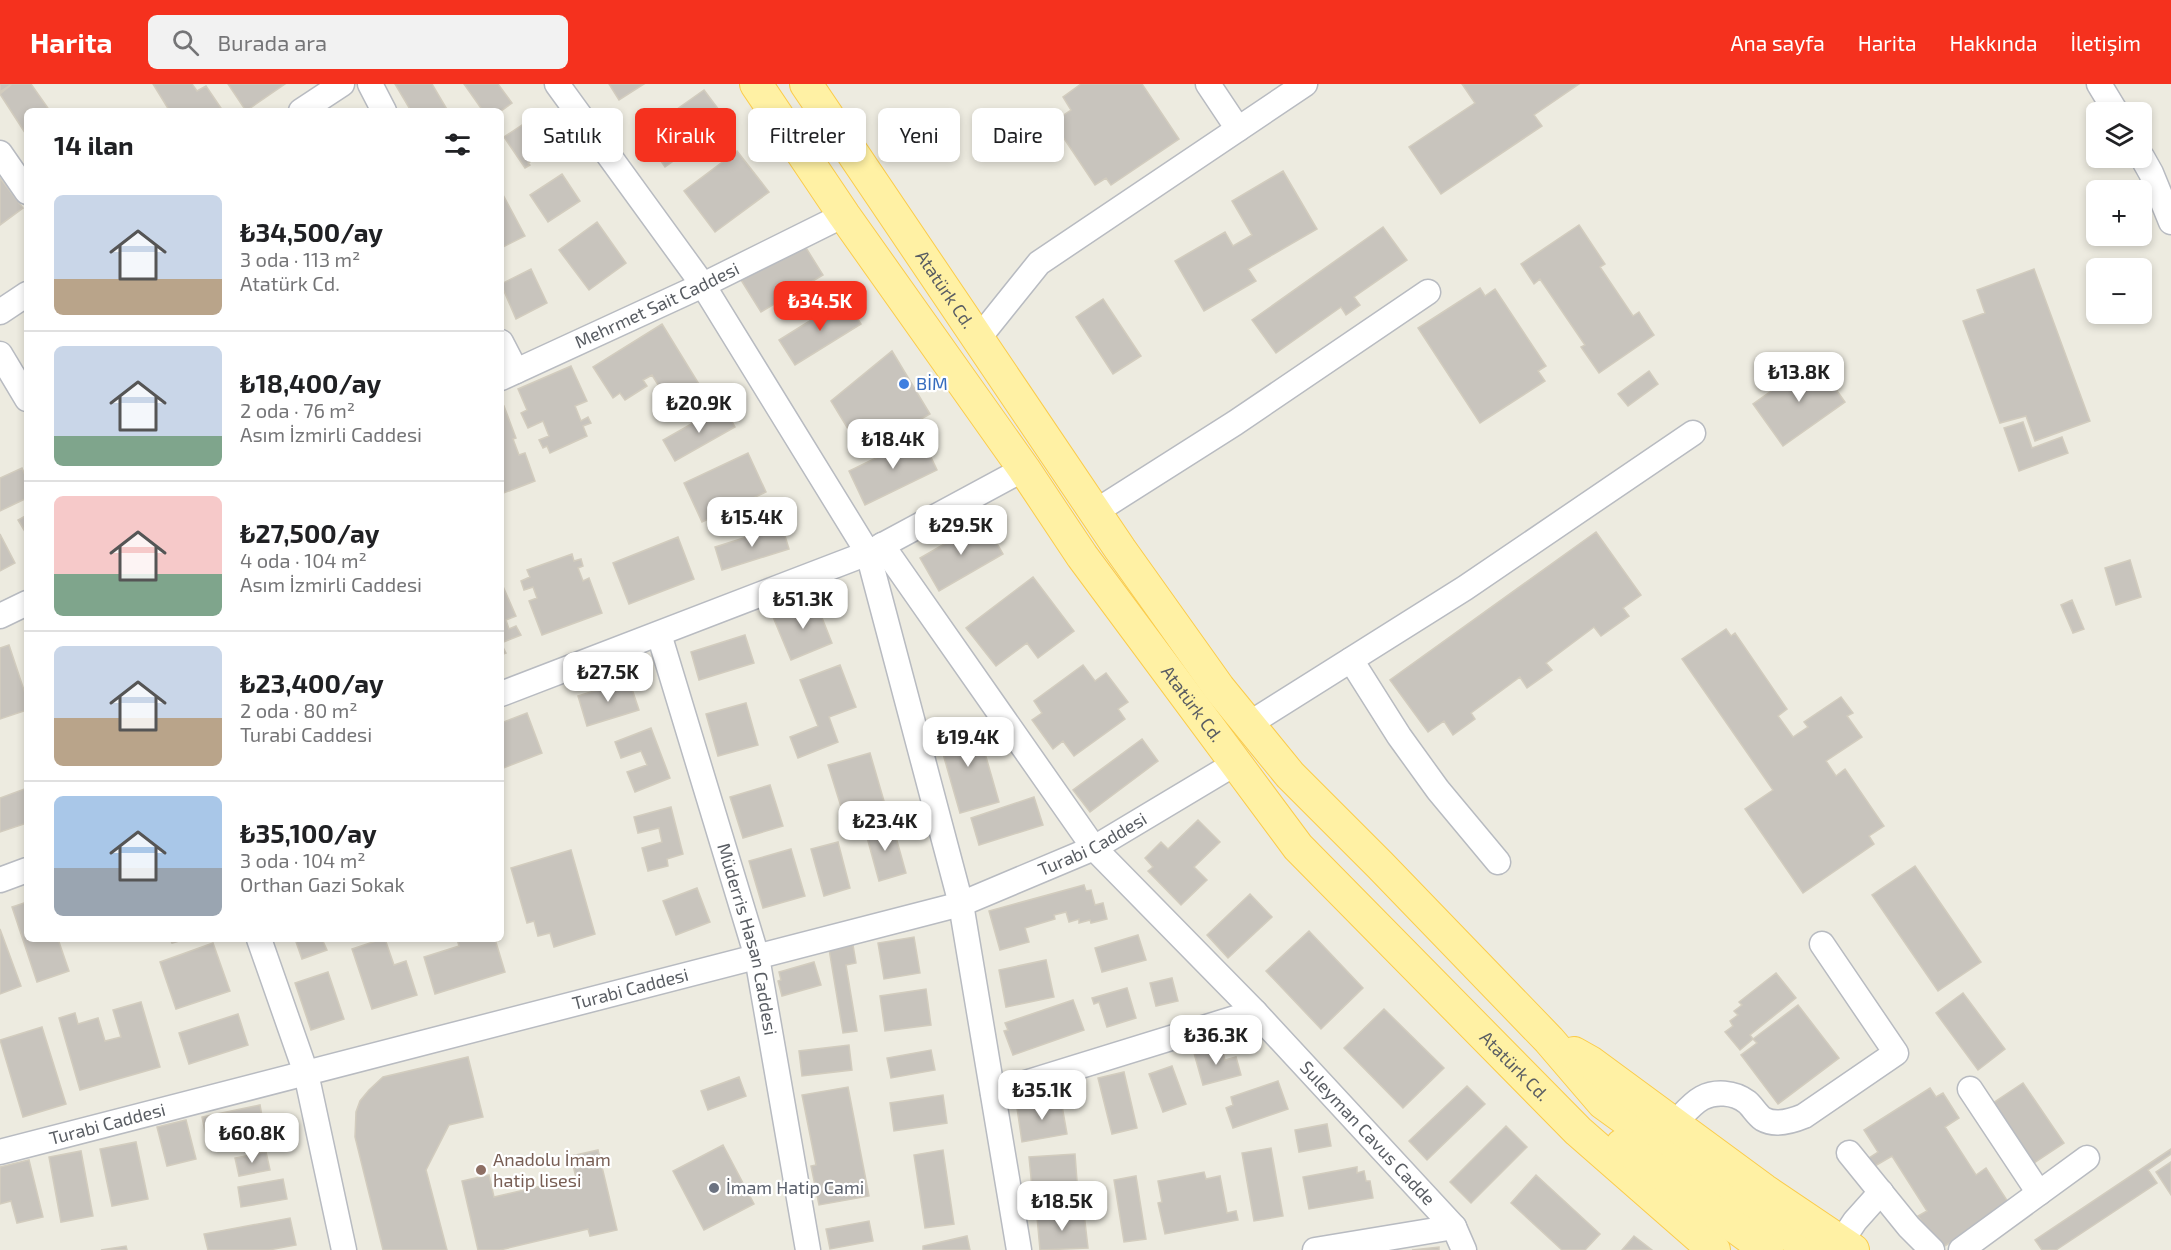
<!DOCTYPE html>
<html lang="tr">
<meta charset="utf-8">
<style>
:root{--surface:#fff;--page:#f2f2f2;--text:#202124;--muted:#757577;--line:#e0e0e0;--accent:#f5311e}
body{margin:0;font-family:"Exo 2",sans-serif;background:var(--page);color:var(--text);height:100vh;display:flex;flex-direction:column;font-size:22px;white-space:nowrap}
*{box-sizing:border-box;margin:0}
p{font-size:20px;color:var(--muted)}
.icon{flex:none;width:33px;height:33px;fill:none;stroke:currentColor;stroke-width:2;stroke-linecap:round;stroke-linejoin:round}
.map{position:relative;flex:1;overflow:hidden}
.side{position:absolute;left:24px;top:24px;width:480px;height:834px;display:flex;flex-direction:column;background:var(--surface);border-radius:9px;box-shadow:0 3px 9px #0003}
.side>*{flex:none}
.banner{position:absolute;left:522px;top:24px;width:570px;height:54px;display:flex;gap:12px}
.fabs{position:absolute;left:2086px;top:18px;display:grid;gap:12px}
.fabs a{display:grid;place-items:center;width:66px;height:66px;border-radius:9px;background:var(--surface);box-shadow:0 3px 9px #0003;font-size:30px}
.price{position:absolute;translate:-50% -51px;padding:0 14px;border-radius:12px;background:#fff;color:#222;font-size:20px;line-height:39px;filter:drop-shadow(0 2px 3px #0008)}
.price::after{content:'';position:absolute;left:50%;top:36px;width:18px;height:14px;margin-left:-9px;background:inherit;clip-path:polygon(0 0,100% 0,50% 100%)}
.price.selected{background:var(--accent);color:#fff}
ul{padding:0;list-style:none}
li{display:flex;align-items:center;gap:18px;height:150px;padding:0 30px}
li+li{border-top:2px solid var(--line)}
li span{display:grid;place-items:center;flex:none;width:168px;height:120px;border-radius:9px;color:#555}
li>.icon{margin-inline-start:auto}
span .icon{width:72px;height:72px;fill:#fffc;stroke-width:1}
li b{font-size:26px}
h2{display:flex;justify-content:space-between;align-items:center;height:72px;padding:0 30px;font-size:26px}
.chip{padding:0 21px;border-radius:9px;background:var(--surface);box-shadow:0 3px 9px #0003;font-size:21px;line-height:54px}
.chip.selected{background:var(--accent);color:#fff}
header{display:flex;align-items:center;gap:36px;box-sizing:border-box;height:84px;padding:0 30px;background:var(--accent);color:#fff}
header strong{font-size:28px}
nav{display:flex;gap:33px;margin-inline-start:auto;font-size:21px}
.search{width:420px;height:54px;background:var(--page);display:flex;align-items:center;gap:15px;box-sizing:border-box;padding:0 21px;border-radius:9px;color:var(--muted);font-size:22px}
.map>svg:first-child{display:block}
.building{fill:#c8c4bd;stroke:#d2ccbe;stroke-width:1.5}
.lines{fill:none;stroke-linecap:round;stroke-linejoin:round}
.minor-casing{stroke:#b8bbc1;stroke-width:27}
.major-casing{stroke:#fbcc4b;stroke-width:34}
.minor{stroke:#fff;stroke-width:24}
.major{stroke:#fff1a4;stroke-width:32}
.shop-dot{fill:#3f7fe0;stroke:#fff;stroke-width:2}
.education-dot{fill:#8d6e63;stroke:#fff;stroke-width:2}
.worship-dot{fill:#6b7280;stroke:#fff;stroke-width:2}
.labels{text-anchor:middle;stroke-width:4.5;stroke-linejoin:round;paint-order:stroke}
.street-label{font-size:18px;fill:#595d63;stroke:#fff}
.shop-label{font-size:18px;fill:#366cbe;stroke:#fff;text-anchor:start}
.education-label{font-size:18px;fill:#785e54;stroke:#fff;text-anchor:start}
.worship-label{font-size:18px;fill:#5b616d;stroke:#fff;text-anchor:start}
</style>
<header>
<strong>Harita</strong>
<div class="search"><svg class="icon" aria-label="search" viewBox="0 0 24 24"><circle cx="10" cy="10" r="6"/><path d="M15 15l6 6"/></svg>Burada ara</div>
<nav><a>Ana sayfa</a><a>Harita</a><a>Hakkında</a><a>İletişim</a></nav>
</header>
<div class="map">
<svg width="2171" height="1166" viewBox="0 0 2171 1166">
<rect width="100%" height="100%" fill="#edebe0"/>
<!-- building -->
<path class="building" d="M0 0H12L0 8Z
M12 0H31L50 27H27V52L0 10Z
M153 0H192L197 7 206 2 223 27H168L169 26Z
M228 0H285L246 27Z
M395 0H432L448 27H411Z
M464 0H498L512 19 501 27H483Z
M609 0H644L619 16Z
M1081 0H1142L1179 55 1111 101 1106 94 1095 101 1053 38 1071 26 1063 13Z
M1462 0H1579L1534 31 1542 42 1441 110 1409 63 1475 19Z
M704 6 728 38 665 83 642 50Z
M534 33 554 62 528 79 530 81 525 84 504 53Z
M737 67 769 108 715 148 684 107Z
M1283 87 1317 145 1248 185 1256 197 1204 227 1175 177 1225 148 1233 162 1252 151 1232 117Z
M562 90 580 117 548 138 530 111Z
M0 94 23 124 0 141Z
M501 107 525 152 501 164Z
M597 138 626 179 589 206 559 166Z
M1579 141 1605 180 1600 183 1633 232 1639 228 1654 251 1599 289 1581 263 1585 261 1540 195 1534 200 1521 180Z
M1383 143 1407 176 1354 213 1360 221 1346 231 1341 223 1276 269 1252 236Z
M803 159 823 191 761 228 741 196Z
M531 185 547 219 516 235 501 200Z
M2034 185 2090 337 2035 357 2026 332 2000 339 1963 237 1985 229 1977 206Z
M1480 204 1485 212 1495 205 1546 282 1538 287 1545 297 1480 339 1418 244Z
M845 215 861 240 795 281 779 256Z
M1103 215 1141 272 1113 290 1076 233Z
M662 240 702 305 670 324 663 314 665 312 652 291 643 296 647 302 625 316 620 309 613 314 593 283Z
M892 267 930 330 862 368 831 317Z
M1815 276 1845 318 1783 362 1753 320Z
M571 282 587 317 575 322 581 337 588 333 591 339 583 342 587 352 550 369 547 362 543 364 539 356 549 352 543 337 528 344 521 329 527 326 518 305Z
M1649 287 1658 300 1628 322 1618 310Z
M504 322 516 354 513 355 519 371 525 369 535 397 501 410V323Z
M723 322 735 343 675 377 663 356Z
M2023 338 2032 364 2062 353 2068 369 2019 387 2004 344Z
M921 352 937 386 865 421 849 387Z
M748 369 766 408 702 438 684 399Z
M22 384 27 396V414L0 427V394Z
M27 431V451L18 436Z
M984 437 1003 470 939 507 920 474Z
M782 442 789 465 722 486 715 463Z
M1596 448 1641 511 1623 524 1629 532 1601 552 1594 543 1546 579 1552 586 1527 604 1520 593 1471 629 1475 635 1453 651 1444 637 1428 648 1390 596Z
M0 450 15 479 0 487Z
M678 453 694 495 629 520 613 479Z
M572 470 574 477 581 475 583 482 578 484 583 497 589 494 602 529 542 551 529 517 537 514 533 503 524 506 521 497 530 493 527 486Z
M2130 476 2141 513 2116 521 2105 484Z
M1033 493 1074 547 1038 574 1027 559 996 582 966 544Z
M502 500 516 532 506 536 509 545 516 542 521 551 501 559 506 569 501 571Z
M815 516 832 559 791 576 773 533Z
M2072 516 2084 545 2073 549 2061 521Z
M1726 545 1731 552 1735 549 1787 625 1778 632 1793 653 1808 643 1804 638 1841 613 1853 629 1847 632 1862 653 1826 677 1836 692 1845 685 1884 742 1869 752 1874 760 1803 809 1745 725 1773 706 1682 575Z
M745 551 754 579 699 596 691 568Z
M9 561 27 615V626L0 635V564Z
M840 581 856 623 829 633 838 658 798 674 790 653 818 642 800 596Z
M1083 581 1095 597 1106 589 1128 618 1118 625 1125 635 1074 672 1063 657 1053 665 1032 636 1042 629 1034 617Z
M629 596 639 626 587 642 578 612Z
M746 619 758 661 718 672 706 630Z
M527 629 542 669 501 685V639Z
M976 638 999 718 960 729 937 649Z
M651 644 670 694 635 708 627 688 647 681 641 667 621 674 615 658Z
M1142 655 1158 677 1090 728 1073 706Z
M870 669 884 717 843 729 828 681Z
M770 701 783 742 743 754 730 713Z
M27 704V739L0 748V714Z
M1034 713 1043 741 979 761 971 734Z
M671 723 683 770 667 775 668 782 648 787 642 764 662 758 659 744 638 749 634 733Z
M1198 736 1220 758 1194 783 1207 796 1181 821 1148 787 1153 783 1145 774 1161 758 1168 765Z
M892 739 906 789 879 797 865 746Z
M838 758 850 804 824 812 811 765Z
M791 765 805 812 763 824 749 777Z
M571 766 595 850 554 863 550 849 538 852 534 837 527 839 511 784Z
M1915 782 1981 878 1938 907 1872 811Z
M1084 801 1086 807 1091 806 1095 821 1103 819 1107 835 1091 839 1090 836 1079 839V835L1069 838 1066 828 1054 831 1055 835 1025 844 1029 858 1000 866 989 827Z
M697 804 710 838 676 851 663 817Z
M1250 810 1272 833 1228 874 1207 851Z
M27 818V855H58L69 887 37 898 12 823Z
M0 845 21 902 0 910Z
M1309 847 1363 904 1321 945 1266 887Z
M1138 851 1146 876 1102 888 1095 864Z
M914 853 920 889 884 895 878 859Z
M170 855H186L172 859Z
M295 855H322L327 866 302 875Z
M382 855H385L394 881 406 877 417 911 372 925 352 865Z
M457 855H495L505 888 435 910 424 873 459 862Z
M213 859 230 907 176 925 160 878Z
M853 861 856 879 846 881 857 947 843 949 829 865Z
M1046 876 1054 913 1006 923 999 886Z
M814 878 821 901 782 912 778 897 781 896 779 888Z
M328 888 344 935 311 946 295 899Z
M1776 889 1796 914 1750 951 1753 955 1740 966 1725 948 1733 942 1730 937 1738 931 1734 927 1742 921 1739 918Z
M1172 894 1178 917 1156 922 1150 899Z
M1127 904 1136 934 1107 943 1099 918 1094 920 1092 914Z
M926 905 931 941 885 947 880 912Z
M1963 909 2005 965 1978 986 1936 929Z
M1073 916 1084 946 1013 971 1004 947 1008 946 1005 939Z
M141 918 160 983 80 1006 59 934 75 929 78 940 98 934 105 957 121 953 113 926Z
M1798 921 1839 974 1778 1020 1741 971 1757 959 1753 955Z
M1384 925 1444 984 1403 1024 1344 964Z
M238 930 248 961 189 980 179 949Z
M42 943 66 1020 23 1033 0 956Z
M849 961 852 986 802 992 799 967Z
M1221 961 1225 976 1236 973 1241 991 1203 1001 1194 969Z
M931 966 935 986 891 994 887 974Z
M468 973 483 1033 449 1041 426 1086 447 1166H383L355 1053 356 1028 360 1017 369 1006 383 993Z
M1172 982 1186 1020 1163 1028 1149 990Z
M1124 988 1137 1044 1112 1050 1098 994Z
M739 993 746 1012 708 1026 701 1007Z
M1278 997 1288 1025 1233 1044 1226 1024 1233 1021 1231 1013Z
M2023 999 2064 1059 2034 1079 1993 1019Z
M1467 1002 1485 1020 1427 1076 1409 1057Z
M848 1003 869 1112 819 1121 811 1082 816 1081 802 1011Z
M1930 1004 1936 1013 1943 1009 1959 1034 1945 1043 1976 1091 1986 1084 2010 1121 1940 1165 1918 1132 1927 1127 1892 1072 1875 1082 1869 1074 1878 1068 1864 1046Z
M943 1011 947 1039 894 1047 890 1019Z
M1061 1016 1067 1050 1022 1058 1017 1024Z
M260 1021 265 1049 208 1061 202 1033Z
M186 1036 196 1075 167 1082 157 1043Z
M1327 1040 1331 1062 1299 1068 1295 1046Z
M1506 1042 1527 1063 1471 1119 1450 1098Z
M136 1058 148 1115 112 1122 100 1065Z
M723 1061 754 1120 704 1146 673 1087Z
M1271 1064 1283 1132 1254 1137 1242 1069Z
M2171 1065V1070L2148 1086 2157 1099 2056 1166H2042L2035 1156Z
M598 1066 617 1146 590 1152 588 1145 500 1166H478L462 1097 489 1091 494 1113 576 1094 571 1072Z
M943 1066 954 1140 925 1144 914 1071Z
M81 1067 93 1132 61 1138 49 1073Z
M266 1068 270 1086 239 1092 235 1074Z
M1075 1070 1078 1110 1033 1114 1029 1073Z
M29 1076 43 1133 17 1139 11 1117 0 1120V1083Z
M2171 1078V1111L2156 1088Z
M1357 1083V1089L1364 1087 1366 1097H1370L1373 1114 1309 1125 1303 1093Z
M1204 1088 1206 1095 1220 1092 1227 1129 1236 1127 1238 1136 1165 1150 1158 1119 1162 1118 1158 1097Z
M1536 1091 1600 1150 1585 1166H1562L1511 1119Z
M1136 1092 1146 1155 1124 1158 1114 1096Z
M283 1095 287 1115 241 1123 238 1103Z
M1084 1129 1088 1164 1040 1166 1037 1133Z
M290 1134 296 1161 269 1166H208L204 1150Z
M869 1137 873 1157 830 1165 826 1145Z
M967 1152 970 1166H923V1162Z
M1634 1152 1652 1166H1622Z
M126 1162 127 1166H101Z
M1439 1163V1166H1412Z"/>
<g class="lines">
<defs>
<g id="minor">
<path d="M370 0 384 27"/>
<path d="M557 0 703 201 868 469 961 820 1019 1166"/>
<path d="M1208 0 1238 45"/>
<path d="M2099 0 2116 28"/>
<path d="M301 27 342 0"/>
<path d="M0 69 27 108"/>
<path d="M2142 73 2151 89 2171 138"/>
<path d="M0 228 27 210"/>
<path d="M978 255 1039 179 1305 0"/>
<path d="M501 258 516 287"/>
<path d="M0 270 27 315"/>
<path id="s1" d="M501 294 703 201 844 131"/>
<path d="M1095 428 1235 339 1428 208"/>
<path id="s2" d="M882 461 1094 764 1255 928 1454 1143 1464 1166"/>
<path d="M0 532 27 519"/>
<path id="s3" d="M659 550 757 873 808 1166"/>
<path d="M1351 576 1399 652 1438 706 1498 778"/>
<path d="M501 610 868 469 1024 385"/>
<path d="M1249 640 1465 504 1693 349"/>
<path d="M0 796 27 786"/>
<path d="M259 855 306 989 344 1166"/>
<path d="M1970 1005 2039 1109"/>
<path d="M993 1009 1255 928"/>
<path d="M1674 1040C1683 1031 1691 1020 1702 1014 1715 1007 1734 1008 1747 1018 1752 1022 1757 1031 1763 1035 1775 1042 1792 1037 1804 1032L1896 969 1822 860"/>
<path id="s4" d="M0 1068 961 820 1094 764 1236 679"/>
<path d="M1849 1069 1909 1143 1932 1166"/>
<path d="M1841 1158 1855 1137 1881 1108"/>
<path d="M1315 1166 1454 1143"/>
<path d="M1961 1166 2087 1074"/>
</g>
<g id="major">
<path id="s5" d="M756 0 844 131 1024 385 1082 472 1298 763 1578 1047 1714 1166"/>
<path id="s6" d="M806 0 1120 465 1219 604 1290 691 1380 781 1549 956 1603 1019 1682 1076 1812 1166"/>
<path d="M1574 969 1590 978 1764 1106 1853 1166"/>
<path d="M1622 1061 1767 1166"/>
</g>
</defs>
<!-- minor casing -->
<use href="#minor" class="minor-casing"/>
<!-- major casing -->
<use href="#major" class="major-casing"/>
<!-- minor -->
<use href="#minor" class="minor"/>
<!-- major -->
<use href="#major" class="major"/>
</g>
<!-- markers -->
<circle class="shop-dot" cx="904" cy="300" r="6"/>
<circle class="education-dot" cx="481" cy="1086" r="6"/>
<circle class="worship-dot" cx="714" cy="1104" r="6"/>
<g class="labels">
<!-- street labels -->
<g class="street-label">
<text dy="6" stroke="none"><textPath href="#s6" startOffset="248">Atatürk Cd.</textPath></text>
<text dy="6" stroke="none"><textPath href="#s1" startOffset="172">Mehrmet Sait Caddesi</textPath></text>
<text dy="6" stroke="none"><textPath href="#s5" startOffset="758">Atatürk Cd.</textPath></text>
<text dy="6" stroke="none"><textPath href="#s4" startOffset="1137">Turabi Caddesi</textPath></text>
<text dy="6" stroke="none"><textPath href="#s3" startOffset="318">Müderris Hasan Caddesi</textPath></text>
<text dy="6" stroke="none"><textPath href="#s4" startOffset="651">Turabi Caddesi</textPath></text>
<text dy="6" stroke="none"><textPath href="#s5" startOffset="1244">Atatürk Cd.</textPath></text>
<text dy="6" stroke="none"><textPath href="#s4" startOffset="111">Turabi Caddesi</textPath></text>
<text dy="6" stroke="none"><textPath href="#s2" startOffset="765">Suleyman Cavus Cadde</textPath></text>
</g>
<!-- shop labels -->
<g class="shop-label">
<text x="916" y="306">BİM</text>
</g>
<!-- education labels -->
<g class="education-label">
<text x="493" y="1082">Anadolu İmam<tspan x="493" dy="21">hatip lisesi</tspan></text>
</g>
<!-- worship labels -->
<g class="worship-label">
<text x="726" y="1110">İmam Hatip Cami</text>
</g>
</g>
</svg>
<div class="fabs">
<a><svg class="icon" aria-label="layers" viewBox="0 0 24 24"><path d="M12 4l9 5-9 5-9-5zM3 14l9 5 9-5"/></svg></a>
<a>+</a>
<a>−</a>
</div>
<b class="price selected" style="left:820px;top:248px">₺34.5K</b>
<b class="price" style="left:1799px;top:319px">₺13.8K</b>
<b class="price" style="left:699px;top:350px">₺20.9K</b>
<b class="price" style="left:893px;top:386px">₺18.4K</b>
<b class="price" style="left:752px;top:464px">₺15.4K</b>
<b class="price" style="left:961px;top:472px">₺29.5K</b>
<b class="price" style="left:803px;top:546px">₺51.3K</b>
<b class="price" style="left:608px;top:619px">₺27.5K</b>
<b class="price" style="left:968px;top:684px">₺19.4K</b>
<b class="price" style="left:885px;top:768px">₺23.4K</b>
<b class="price" style="left:1216px;top:982px">₺36.3K</b>
<b class="price" style="left:1042px;top:1037px">₺35.1K</b>
<b class="price" style="left:252px;top:1080px">₺60.8K</b>
<b class="price" style="left:1062px;top:1148px">₺18.5K</b>
<div class="banner">
<a class="chip">Satılık</a>
<a class="chip selected">Kiralık</a>
<a class="chip">Filtreler</a>
<a class="chip">Yeni</a>
<a class="chip">Daire</a>
</div>
<section class="side">
<h2>14 ilan<svg class="icon" aria-label="filters" viewBox="0 0 24 24"><path d="M4 7h16M4 17h16"/><circle cx="9" cy="7" r="2"/><circle cx="15" cy="17" r="2"/></svg></h2>
<ul>
<li><span style="background:linear-gradient(#c9d6e8 70%,#b9a48a 0)"><svg class="icon" aria-label="home" viewBox="0 0 24 24"><path d="M3 11l9-7 9 7M6 9v11h12V9"/></svg></span><div><b>₺34,500/ay</b><p>3 oda · 113 m²</p><p>Atatürk Cd.</p></div></li>
<li><span style="background:linear-gradient(#c9d6e8 75%,#7fa58c 0)"><svg class="icon" aria-label="home" viewBox="0 0 24 24"><path d="M3 11l9-7 9 7M6 9v11h12V9"/></svg></span><div><b>₺18,400/ay</b><p>2 oda · 76 m²</p><p>Asım İzmirli Caddesi</p></div></li>
<li><span style="background:linear-gradient(#f6c9c9 65%,#7fa58c 0)"><svg class="icon" aria-label="home" viewBox="0 0 24 24"><path d="M3 11l9-7 9 7M6 9v11h12V9"/></svg></span><div><b>₺27,500/ay</b><p>4 oda · 104 m²</p><p>Asım İzmirli Caddesi</p></div></li>
<li><span style="background:linear-gradient(#c9d6e8 60%,#b9a48a 0)"><svg class="icon" aria-label="home" viewBox="0 0 24 24"><path d="M3 11l9-7 9 7M6 9v11h12V9"/></svg></span><div><b>₺23,400/ay</b><p>2 oda · 80 m²</p><p>Turabi Caddesi</p></div></li>
<li><span style="background:linear-gradient(#a9c7e8 60%,#9aa5b1 0)"><svg class="icon" aria-label="home" viewBox="0 0 24 24"><path d="M3 11l9-7 9 7M6 9v11h12V9"/></svg></span><div><b>₺35,100/ay</b><p>3 oda · 104 m²</p><p>Orthan Gazi Sokak</p></div></li>
</ul>
</section>
</div>
